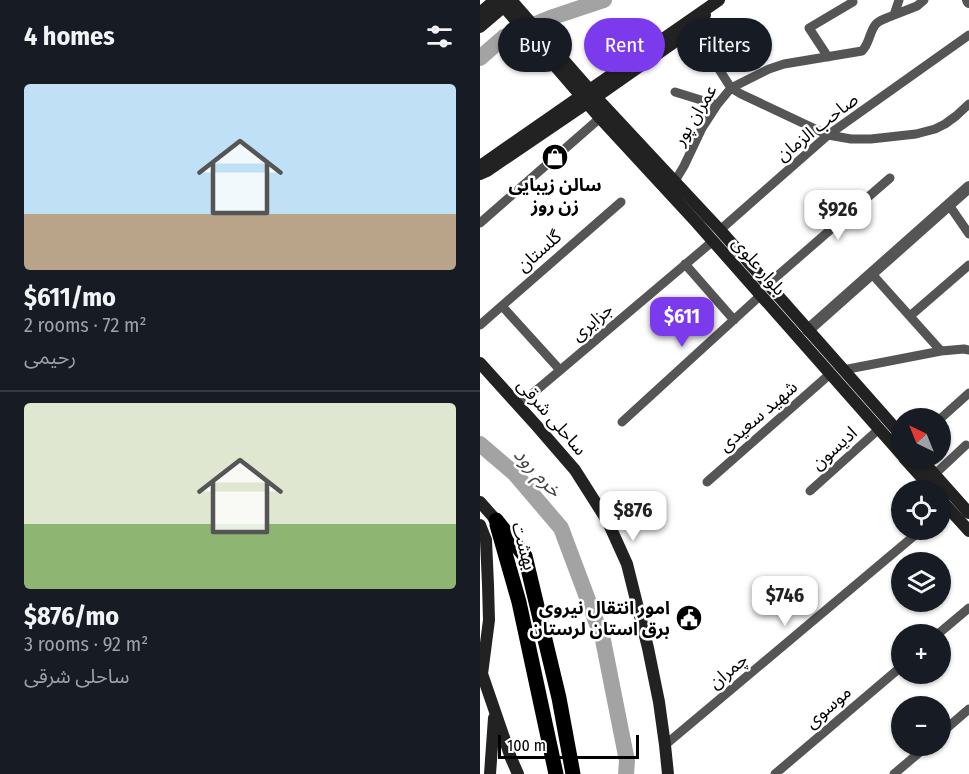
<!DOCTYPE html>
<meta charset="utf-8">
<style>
:root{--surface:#171b24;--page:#242831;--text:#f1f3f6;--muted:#9ea1a6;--line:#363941;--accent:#7c3aed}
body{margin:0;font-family:"Fira Sans Condensed","Noto Sans Arabic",sans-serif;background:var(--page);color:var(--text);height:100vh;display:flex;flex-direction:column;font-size:22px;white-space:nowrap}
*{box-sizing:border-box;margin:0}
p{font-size:20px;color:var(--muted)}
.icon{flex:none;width:33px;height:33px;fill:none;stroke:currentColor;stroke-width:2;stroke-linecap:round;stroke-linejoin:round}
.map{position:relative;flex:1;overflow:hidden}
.panel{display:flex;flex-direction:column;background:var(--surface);width:480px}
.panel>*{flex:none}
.banner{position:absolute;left:18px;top:18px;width:381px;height:54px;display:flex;gap:12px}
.needle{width:39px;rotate:317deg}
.fabs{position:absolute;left:411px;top:408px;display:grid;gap:12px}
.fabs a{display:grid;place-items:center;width:60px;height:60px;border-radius:50%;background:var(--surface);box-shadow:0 2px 4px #0004;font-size:30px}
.scale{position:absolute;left:18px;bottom:15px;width:141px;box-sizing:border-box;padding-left:6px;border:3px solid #000;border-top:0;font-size:16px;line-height:21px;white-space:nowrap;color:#000;-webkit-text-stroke:4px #fff;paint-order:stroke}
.price{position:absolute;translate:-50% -51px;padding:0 14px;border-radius:12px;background:#fff;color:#222;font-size:20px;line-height:39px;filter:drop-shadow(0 2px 3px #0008)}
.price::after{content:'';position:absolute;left:50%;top:36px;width:18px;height:14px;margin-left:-9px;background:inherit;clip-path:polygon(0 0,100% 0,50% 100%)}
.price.active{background:var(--accent);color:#fff}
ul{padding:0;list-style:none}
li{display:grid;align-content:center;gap:12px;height:318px;padding:0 24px}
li+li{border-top:2px solid var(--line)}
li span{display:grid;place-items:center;height:186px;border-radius:6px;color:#555}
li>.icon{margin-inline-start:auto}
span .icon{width:108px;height:108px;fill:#fffc;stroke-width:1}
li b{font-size:26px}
h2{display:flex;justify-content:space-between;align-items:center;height:72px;padding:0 24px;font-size:26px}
.tag{padding:0 21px;border-radius:27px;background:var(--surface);box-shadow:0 2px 4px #0004;font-size:21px;line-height:54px}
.tag.active{background:var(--accent);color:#fff}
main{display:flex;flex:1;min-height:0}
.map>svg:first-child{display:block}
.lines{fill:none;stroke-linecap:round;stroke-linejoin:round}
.river{stroke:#a3a3a3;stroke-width:16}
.minor{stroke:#555;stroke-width:9}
.tertiary{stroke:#555;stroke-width:12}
.secondary{stroke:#222;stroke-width:12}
.primary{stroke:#000;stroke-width:15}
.labels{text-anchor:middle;stroke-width:5;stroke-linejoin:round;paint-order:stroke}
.street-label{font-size:18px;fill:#000;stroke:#fff}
.poi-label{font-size:18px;font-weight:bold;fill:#000;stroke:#fff}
.water-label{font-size:20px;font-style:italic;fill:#444;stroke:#fff}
</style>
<main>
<section class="panel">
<h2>4 homes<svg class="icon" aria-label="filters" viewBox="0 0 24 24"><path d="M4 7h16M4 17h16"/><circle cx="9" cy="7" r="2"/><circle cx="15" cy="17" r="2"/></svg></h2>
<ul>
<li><span style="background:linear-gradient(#bfe0f5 70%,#b9a48a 0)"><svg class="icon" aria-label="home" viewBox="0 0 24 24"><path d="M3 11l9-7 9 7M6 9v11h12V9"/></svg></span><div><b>$611/mo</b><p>2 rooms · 72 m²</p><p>رحیمی</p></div></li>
<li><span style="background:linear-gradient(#dfe7d0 65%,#8fb573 0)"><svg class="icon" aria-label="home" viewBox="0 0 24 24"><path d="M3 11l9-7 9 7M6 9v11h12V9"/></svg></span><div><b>$876/mo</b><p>3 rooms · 92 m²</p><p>ساحلی شرقی</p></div></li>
</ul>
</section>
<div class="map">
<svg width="489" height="774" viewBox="0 0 489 774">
<rect width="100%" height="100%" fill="#fff"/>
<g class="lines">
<!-- river -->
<path class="river" d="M0 58 24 37 73 17 124 0
M0 444 35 474 81 528 123 640 147 761 146 774"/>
<!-- minor -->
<path class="minor" d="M414 15 437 6 444 0
M210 24 251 88 261 94 348 135 371 139H391L436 134 455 129 465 124 476 116 489 104
M348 57 329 28 373 2
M195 92 237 105
M195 181 204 166 222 128 237 105 251 88 289 69 304 64 382 51C390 43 389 32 396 24 401 19 408 18 414 15L419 0
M469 205 489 234
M0 223 120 118
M240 230 348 135 489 35
M205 264 254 320
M392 274 461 351
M288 284 410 178
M22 306 80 370
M430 316 489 265
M0 325 141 202
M363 370 461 351 484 349 489 350
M39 405 233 241
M460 419 489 393
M142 422 281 295
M455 474 486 445
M227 482 350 374
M330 491 399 429
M458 634 489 608
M460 734 489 709
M185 745 441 530
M295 774 422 666
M414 774 447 746"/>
<!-- tertiary -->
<path class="tertiary" d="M488 0 489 2
M328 330 489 187"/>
<!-- secondary -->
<path class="secondary" d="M18 0 120 118 217 223 422 455
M31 0 116 97 240 230 422 436
M0 13 15 0
M0 27 28 3
M116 97 213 29 225 15
M0 166 239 0
M0 174 7 171 107 103
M0 363 56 425 95 470 128 522 147 564 168 648 179 702 185 745 188 774
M424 458 453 490
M440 458 489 513
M460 499 489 531
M0 502 16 520
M0 525 6 540 8 585 9 620 2 674
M0 668 31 758 38 774
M10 774 14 718"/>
<!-- primary -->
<path class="primary" d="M16 520 45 556 79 698 93 774
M17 525 39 602 76 774"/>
</g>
<!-- icons -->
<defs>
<symbol id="shop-disc" viewBox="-11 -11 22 22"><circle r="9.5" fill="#000" stroke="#fff"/><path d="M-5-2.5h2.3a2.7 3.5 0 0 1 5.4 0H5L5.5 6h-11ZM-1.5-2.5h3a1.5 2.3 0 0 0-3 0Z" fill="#fff"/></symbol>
<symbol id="civic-disc" viewBox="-11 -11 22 22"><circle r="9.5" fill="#000" stroke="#fff"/><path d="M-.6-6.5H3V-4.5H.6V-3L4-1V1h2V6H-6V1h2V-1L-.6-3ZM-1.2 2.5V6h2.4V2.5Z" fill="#fff"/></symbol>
</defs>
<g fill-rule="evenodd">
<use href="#shop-disc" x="60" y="142" width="30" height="30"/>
<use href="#civic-disc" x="194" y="603" width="30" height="30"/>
</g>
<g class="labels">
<!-- street labels -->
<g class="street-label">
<text transform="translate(215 115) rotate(-59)" y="6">عمران پور</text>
<text transform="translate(337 127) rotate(-38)" y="6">صاحب الزمان</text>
<text transform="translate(59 251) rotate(-41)" y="6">گلستان</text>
<text transform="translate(279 266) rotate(49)" y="6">بلوار علوی</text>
<text transform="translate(112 322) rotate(-40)" y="6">جزایری</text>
<text transform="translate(278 416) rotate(-41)" y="6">شهید سعیدی</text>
<text transform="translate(72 417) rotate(49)" y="6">ساحلی شرقی</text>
<text transform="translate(354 448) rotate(-42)" y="6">ادیسون</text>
<text transform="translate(44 546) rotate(75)" y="6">بهشت</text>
<text transform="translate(248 671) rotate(-40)" y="6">چمران</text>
<text transform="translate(348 707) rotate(-41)" y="6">موسوی</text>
</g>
<!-- poi labels -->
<g class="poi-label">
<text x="75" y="191">سالن زیبایی<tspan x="75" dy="21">زن روز</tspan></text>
<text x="190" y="614" text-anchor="end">امور انتقال نیروی<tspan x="190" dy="21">برق استان لرستان</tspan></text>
</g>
<!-- water labels -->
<g class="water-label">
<text transform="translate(58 472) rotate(47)" y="7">خرم رود</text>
</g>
</g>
</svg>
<div class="fabs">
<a><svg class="needle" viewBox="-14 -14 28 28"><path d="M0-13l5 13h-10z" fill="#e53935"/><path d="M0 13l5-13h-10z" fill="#9ea1a6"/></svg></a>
<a><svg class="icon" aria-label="locate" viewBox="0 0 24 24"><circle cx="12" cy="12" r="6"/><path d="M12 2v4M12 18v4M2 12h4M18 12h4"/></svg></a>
<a><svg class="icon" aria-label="layers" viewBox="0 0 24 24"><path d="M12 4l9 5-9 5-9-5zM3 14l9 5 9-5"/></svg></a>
<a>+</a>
<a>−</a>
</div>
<div class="scale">100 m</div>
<b class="price" style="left:358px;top:241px">$926</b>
<b class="price active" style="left:202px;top:348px">$611</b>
<b class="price" style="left:153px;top:542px">$876</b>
<b class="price" style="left:305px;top:627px">$746</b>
<div class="banner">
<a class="tag">Buy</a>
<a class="tag active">Rent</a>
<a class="tag">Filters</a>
</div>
</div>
</main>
